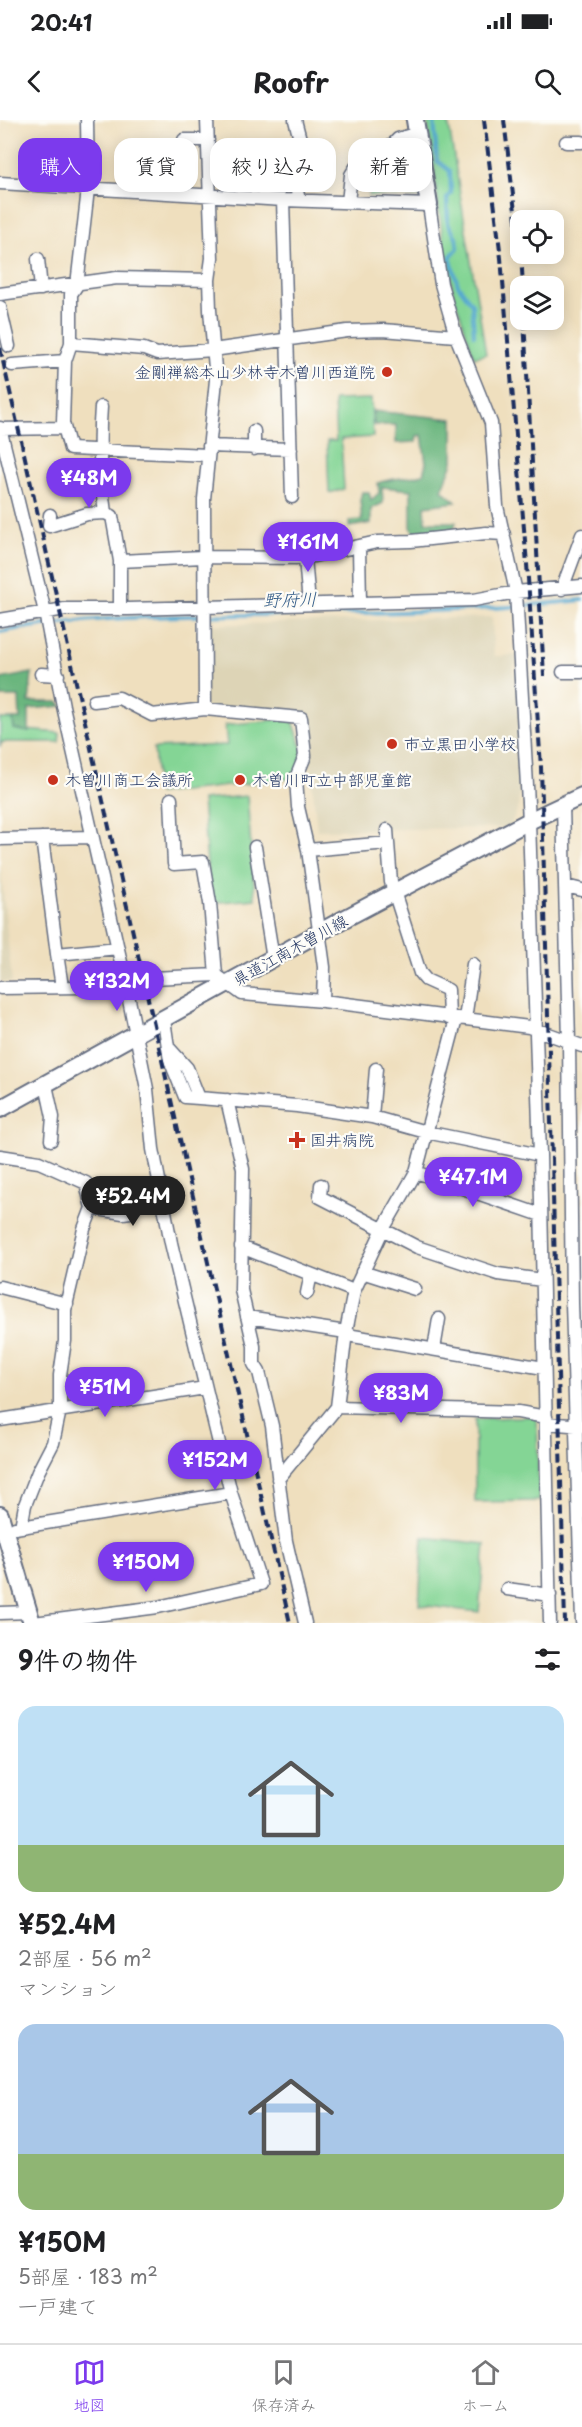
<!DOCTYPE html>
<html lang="ja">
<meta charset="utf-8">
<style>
:root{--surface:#fff;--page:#f6f6f6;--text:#202124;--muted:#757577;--line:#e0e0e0;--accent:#7c3aed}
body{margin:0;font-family:"Playpen Sans","Klee One",sans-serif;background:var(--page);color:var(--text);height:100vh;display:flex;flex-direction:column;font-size:22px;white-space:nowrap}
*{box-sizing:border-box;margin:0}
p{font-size:20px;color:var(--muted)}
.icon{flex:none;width:33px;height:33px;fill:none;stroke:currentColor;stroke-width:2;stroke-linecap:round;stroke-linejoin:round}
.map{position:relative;height:1503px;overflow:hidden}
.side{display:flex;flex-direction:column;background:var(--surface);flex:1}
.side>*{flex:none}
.hud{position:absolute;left:18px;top:18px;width:546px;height:54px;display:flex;gap:12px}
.buttons{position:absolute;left:510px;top:90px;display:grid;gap:12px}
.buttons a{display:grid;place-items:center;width:54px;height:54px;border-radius:12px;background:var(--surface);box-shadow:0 3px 15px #0003;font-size:30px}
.price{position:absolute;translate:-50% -51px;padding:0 14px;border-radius:21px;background:var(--accent);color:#fff;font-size:20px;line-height:39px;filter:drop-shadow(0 2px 3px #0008)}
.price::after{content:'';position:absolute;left:50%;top:36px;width:18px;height:14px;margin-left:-9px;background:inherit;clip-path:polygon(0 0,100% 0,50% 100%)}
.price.on{background:#222;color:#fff}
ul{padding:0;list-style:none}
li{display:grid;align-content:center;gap:12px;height:318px;padding:0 18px}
li span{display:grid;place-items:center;height:186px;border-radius:18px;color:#555}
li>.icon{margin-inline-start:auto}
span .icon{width:108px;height:108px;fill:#fffc;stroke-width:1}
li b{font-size:26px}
h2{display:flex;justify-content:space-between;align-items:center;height:72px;padding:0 18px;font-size:26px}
.tag{padding:0 21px;border-radius:18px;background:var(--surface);box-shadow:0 3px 15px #0003;font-size:21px;line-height:54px}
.tag.on{background:var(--accent);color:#fff}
.status{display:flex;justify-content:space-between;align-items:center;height:42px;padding:0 30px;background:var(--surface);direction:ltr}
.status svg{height:16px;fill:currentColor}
header{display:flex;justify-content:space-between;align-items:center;height:78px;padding:0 18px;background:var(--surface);font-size:27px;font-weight:700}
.tabs{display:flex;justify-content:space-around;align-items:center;height:84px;border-top:2px solid var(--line);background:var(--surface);font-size:16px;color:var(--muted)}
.tabs a{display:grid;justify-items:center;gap:3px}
.tabs .on{color:var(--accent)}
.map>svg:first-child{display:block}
.built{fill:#ddd4b6}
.green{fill:#84d595;stroke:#50827a;stroke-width:1.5}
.forest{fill:#6bb67e;stroke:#43726e;stroke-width:1.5}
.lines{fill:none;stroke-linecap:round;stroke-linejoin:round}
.stream{stroke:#54a8cf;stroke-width:4}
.street-casing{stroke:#656d80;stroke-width:15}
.secondary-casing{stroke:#656d80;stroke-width:20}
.street{stroke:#fff;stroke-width:12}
.secondary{stroke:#fff;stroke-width:16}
.rail{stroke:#1b2f5e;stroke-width:4;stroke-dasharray:9 4.5;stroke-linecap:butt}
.poi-dot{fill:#c8321e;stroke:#fdfcf7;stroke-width:2}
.labels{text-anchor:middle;stroke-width:4.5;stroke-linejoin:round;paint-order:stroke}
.poi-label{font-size:16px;fill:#1b2f5e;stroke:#fdfcf7;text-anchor:start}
.street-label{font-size:16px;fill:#1b2f5e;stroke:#fdfcf7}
.water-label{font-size:18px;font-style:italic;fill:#2f5986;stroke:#fdfcf7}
</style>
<div class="status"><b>20:41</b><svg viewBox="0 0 49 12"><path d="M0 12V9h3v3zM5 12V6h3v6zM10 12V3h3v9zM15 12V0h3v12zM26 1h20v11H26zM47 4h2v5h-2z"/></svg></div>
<header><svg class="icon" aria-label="back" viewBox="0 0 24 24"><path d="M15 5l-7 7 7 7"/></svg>Roofr<svg class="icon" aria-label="search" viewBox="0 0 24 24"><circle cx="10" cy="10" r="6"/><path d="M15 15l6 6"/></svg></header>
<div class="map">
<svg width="582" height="1503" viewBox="0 0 582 1503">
<rect width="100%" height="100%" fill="#fdfcf7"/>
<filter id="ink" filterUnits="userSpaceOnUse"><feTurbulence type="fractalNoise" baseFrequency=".0167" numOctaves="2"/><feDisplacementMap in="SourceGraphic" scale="12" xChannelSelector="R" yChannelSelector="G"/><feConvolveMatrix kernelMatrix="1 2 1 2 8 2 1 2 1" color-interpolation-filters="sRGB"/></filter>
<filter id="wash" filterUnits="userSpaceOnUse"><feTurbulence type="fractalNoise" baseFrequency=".008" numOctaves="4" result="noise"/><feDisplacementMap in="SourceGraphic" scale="24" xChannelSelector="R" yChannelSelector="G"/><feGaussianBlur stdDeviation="1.35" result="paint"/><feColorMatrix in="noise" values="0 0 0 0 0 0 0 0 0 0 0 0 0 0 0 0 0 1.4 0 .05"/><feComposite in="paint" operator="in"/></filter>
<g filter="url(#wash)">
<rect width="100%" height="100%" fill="#efdfbe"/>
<!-- built -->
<path class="built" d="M492 497 494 536 520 535 513 549 524 609 518 689 509 708 317 710 305 592 205 588 206 505Z
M0 740 12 862H0Z"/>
<!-- green -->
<path class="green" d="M427 0H448L486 234 474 237 453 172 444 127Z
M372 60 383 62 422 77 369 76Z
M371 279 373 317 341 319 344 369 329 373 327 321H336L334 280Z
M292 598 305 636 296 658 158 674 154 628 227 625 225 605Z
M0 599H13L14 609 60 613 59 622H2L0 627Z
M247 676 255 779 210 783 202 680Z
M537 1296 539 1381 475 1382V1299Z
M423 1417 485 1424 479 1492 419 1485Z"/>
<!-- forest -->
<path class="forest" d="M373 291 453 299V342L442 370 456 382 425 386 426 402H456L453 412 415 415 411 407V370L382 367 383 383 371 389V403L349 407V401L362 400 360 380 362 372H369L371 380 379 373 378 363C393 357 408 359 423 354L426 343 422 315 417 316 416 322 396 323V305H374Z
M32 553 29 582H58L63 586 29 589V612L14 609 13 599H20L19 577H0V559Z"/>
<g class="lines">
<!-- stream -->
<path class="stream" d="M434 0 437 41 450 51 451 73 447 78 448 104 456 117 458 128 450 137 458 165 472 184 474 215
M0 512C80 497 164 496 245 495 358 493 470 493 582 480"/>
</g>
</g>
<g filter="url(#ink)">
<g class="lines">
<defs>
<path id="street" d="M87 0 88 69 77 165 71 174V223L65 241 63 303 70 329 208 335
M295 0 302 27H291L293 53 299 80
M184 20H208
M566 22H582
M0 63 283 80 429 85 441 164 456 216 491 303 497 386 516 472 529 701 540 1035 550 1503
M283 80 292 377
M348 82 351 55 356 47 382 36 398 19 418 13
M38 139 41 169
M0 174 117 158 209 160
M0 187 9 226
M71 223 144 229 157 234 213 230 347 211 383 210 456 216
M12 245 65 241
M101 287C98 324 100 357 105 393L112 396 120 441V487
M0 308 45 492 63 586 125 860 147 969 153 1029 171 1123 231 1373 261 1464 158 1487 34 1503
M0 309 64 308
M254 311V329
M209 326 291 329
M50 395 49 406 87 394 105 393
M359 427 360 483
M305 438 309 484
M120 441 203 437 305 438 377 422 411 421 486 413 504 414
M562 469 582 415
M0 500 65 489H128L474 480 516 472 582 466
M563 552H582
M41 554 58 555
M94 581 119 578 152 595 205 589 301 598 305 636 296 658 298 687 308 730 324 847 323 881
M205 589 204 379 216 260 210 190 209 160 212 138 207 0
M171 679 174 744 203 742 210 783 216 855
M563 685 569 922 572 1183 582 1502
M387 710 391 762 420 853 426 860 448 870 449 898
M42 718 57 834 118 828
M0 719 92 717
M255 727 273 839
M308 730 388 723
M566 766 582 770
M57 834 62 867
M153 858 216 855 242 874 323 881 529 907 582 926
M0 868 82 867 125 860
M465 899 473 844
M164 900 168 927 187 948 199 978 297 986 372 997 426 1012 540 1035
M168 927 170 940 185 977 199 978
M46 965 53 997 51 1020
M227 980 243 1049 241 1170 254 1226V1244L259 1252 272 1306 286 1421 305 1503
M372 997 376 949
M0 1036 39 1042 86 1063 92 1088 84 1109 65 1190V1221L60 1255V1290L53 1323 38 1352 25 1385 21 1407
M416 1052 541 1095
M321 1065 320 1077 417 1127 498 1154 542 1160
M92 1088 123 1093 130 1092 148 1071 159 1065
M241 1127 354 1171
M362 1152 415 1169
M0 1167 67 1184
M307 1173 311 1154
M247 1197 346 1212 353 1216 544 1248
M434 1229 439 1199
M337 1287 346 1212 354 1171 382 1111 416 1052 456 899
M0 1300 205 1268
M546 1303 582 1306
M278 1359 337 1287 518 1292 546 1297
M15 1408 231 1373
M507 1469 550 1475
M0 1493 29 1492"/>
<path id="secondary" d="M415 0 429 85
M0 989 342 800 529 701 582 676
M0 1395 32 1503"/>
</defs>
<!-- street casing -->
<use href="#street" class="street-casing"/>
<!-- secondary casing -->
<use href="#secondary" class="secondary-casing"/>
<!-- street -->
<use href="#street" class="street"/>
<!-- secondary -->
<use href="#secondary" class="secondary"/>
<!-- rail -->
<path class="rail" d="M484 0 501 138 527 444 541 647 565 1503
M504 0 520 133
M521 134 523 166
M524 200 544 556
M0 228 290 1503"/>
</g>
</g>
<!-- markers -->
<g class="poi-dot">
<circle cx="387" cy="252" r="6"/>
<circle cx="392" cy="624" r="6"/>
<circle cx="53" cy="660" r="6"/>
<circle cx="240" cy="660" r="6"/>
<path d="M294 1011h6v6h6v6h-6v6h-6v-6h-6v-6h6z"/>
</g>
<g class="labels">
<!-- poi labels -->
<g class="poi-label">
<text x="375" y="258" text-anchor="end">金剛禅総本山少林寺木曽川西道院</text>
<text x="404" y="630">市立黒田小学校</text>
<text x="65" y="666">木曽川商工会議所</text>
<text x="252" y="666">木曽川町立中部児童館</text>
<text x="310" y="1026">国井病院</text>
</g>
<!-- street labels -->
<g class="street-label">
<text transform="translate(290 830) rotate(-29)" y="6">県道江南木曽川線</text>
</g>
<!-- water labels -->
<g class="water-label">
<text transform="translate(290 480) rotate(-1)" y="6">野府川</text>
</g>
</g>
</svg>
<div class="buttons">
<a><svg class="icon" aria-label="locate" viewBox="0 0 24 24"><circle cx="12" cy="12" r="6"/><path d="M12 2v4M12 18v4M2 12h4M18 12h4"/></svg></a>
<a><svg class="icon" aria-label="layers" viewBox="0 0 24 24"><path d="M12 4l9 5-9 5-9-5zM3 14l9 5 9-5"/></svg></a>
</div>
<b class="price" style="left:89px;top:389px">¥48M</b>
<b class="price" style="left:308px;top:453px">¥161M</b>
<b class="price" style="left:117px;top:892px">¥132M</b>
<b class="price" style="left:473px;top:1088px">¥47.1M</b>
<b class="price on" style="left:133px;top:1107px">¥52.4M</b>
<b class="price" style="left:105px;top:1298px">¥51M</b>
<b class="price" style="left:401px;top:1304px">¥83M</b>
<b class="price" style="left:215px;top:1371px">¥152M</b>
<b class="price" style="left:146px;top:1473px">¥150M</b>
<div class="hud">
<a class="tag on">購入</a>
<a class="tag">賃貸</a>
<a class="tag">絞り込み</a>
<a class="tag">新着</a>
</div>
</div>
<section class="side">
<h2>9件の物件<svg class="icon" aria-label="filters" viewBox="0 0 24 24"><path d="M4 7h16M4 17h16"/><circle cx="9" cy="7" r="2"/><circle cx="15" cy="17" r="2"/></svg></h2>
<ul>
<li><span style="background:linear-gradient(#bfe0f5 75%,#8fb573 0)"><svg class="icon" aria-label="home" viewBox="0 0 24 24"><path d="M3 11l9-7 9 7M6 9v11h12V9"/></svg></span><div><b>¥52.4M</b><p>2部屋 · 56 m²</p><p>マンション</p></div></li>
<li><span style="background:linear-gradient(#a9c7e8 70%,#8fb573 0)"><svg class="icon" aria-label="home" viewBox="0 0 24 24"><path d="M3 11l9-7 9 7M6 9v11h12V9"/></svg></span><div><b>¥150M</b><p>5部屋 · 183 m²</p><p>一戸建て</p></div></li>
</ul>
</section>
<nav class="tabs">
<a class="on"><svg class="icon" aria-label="map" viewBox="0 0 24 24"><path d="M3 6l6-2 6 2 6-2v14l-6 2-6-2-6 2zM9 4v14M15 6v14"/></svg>地図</a>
<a><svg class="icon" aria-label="saved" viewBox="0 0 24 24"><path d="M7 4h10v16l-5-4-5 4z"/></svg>保存済み</a>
<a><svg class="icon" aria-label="home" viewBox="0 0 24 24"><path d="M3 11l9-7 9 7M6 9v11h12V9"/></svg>ホーム</a>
</nav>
